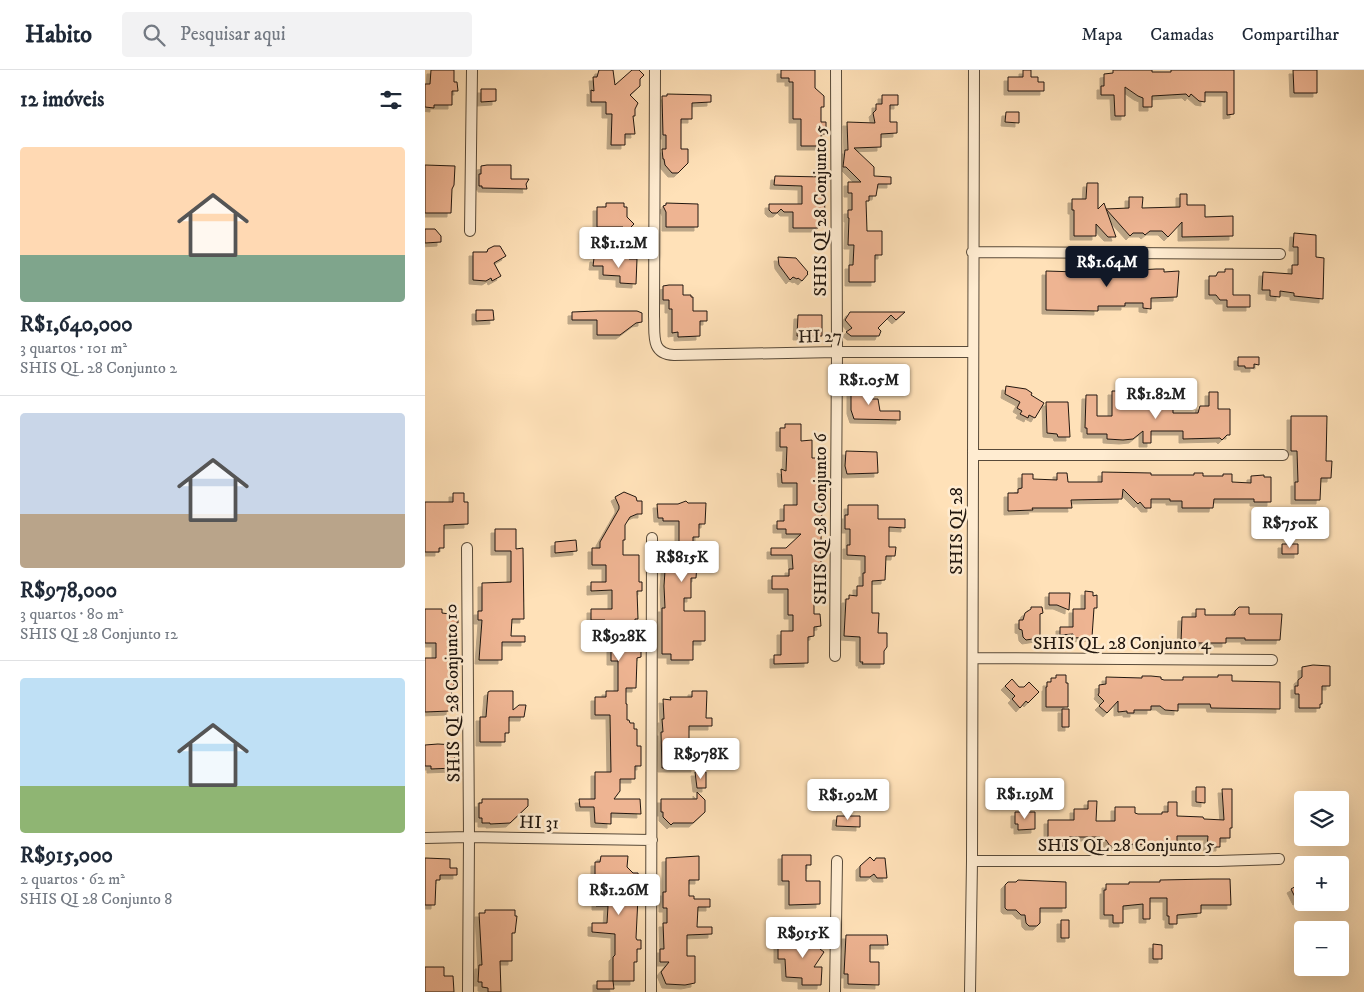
<!DOCTYPE html>
<html lang="pt">
<meta charset="utf-8">
<style>
:root{--surface:#fff;--page:#f2f2f3;--text:#1f2937;--muted:#747a83;--line:#e0e1e3;--accent:#111827}
body{margin:0;font-family:"IM FELL DW Pica",serif;background:var(--page);color:var(--text);height:100vh;display:flex;flex-direction:column;font-size:19px;white-space:nowrap}
*{box-sizing:border-box;margin:0}
p{font-size:16px;color:var(--muted)}
.icon{flex:none;width:28px;height:28px;fill:none;stroke:currentColor;stroke-width:2;stroke-linecap:round;stroke-linejoin:round}
.map{position:relative;flex:1;overflow:hidden}
.details{display:flex;flex-direction:column;background:var(--surface);width:425px}
.details>*{flex:none}
.fabs{position:absolute;left:869px;top:721px;display:grid;gap:10px}
.fabs a{display:grid;place-items:center;width:55px;height:55px;border-radius:5px;background:var(--surface);box-shadow:0 5px 20px #0002;font-size:25px}
.price{position:absolute;translate:-50% -42px;padding:0 11px;border-radius:5px;background:#fff;color:#222;font-size:16px;line-height:32px;filter:drop-shadow(0 1px 2px #0008)}
.price::after{content:'';position:absolute;left:50%;top:30px;width:15px;height:11px;margin-left:-8px;background:inherit;clip-path:polygon(0 0,100% 0,50% 100%)}
.price.selected{background:var(--accent);color:#fff}
ul{padding:0;list-style:none}
li{display:grid;align-content:center;gap:10px;height:265px;padding:0 20px}
li+li{border-top:1px solid var(--line)}
li span{display:grid;place-items:center;height:155px;border-radius:5px;color:#555}
li>.icon{margin-inline-start:auto}
span .icon{width:90px;height:90px;fill:#fffc;stroke-width:1}
li b{font-size:21px}
h2{display:flex;justify-content:space-between;align-items:center;height:60px;padding:0 20px;font-size:21px}
header{display:flex;align-items:center;gap:30px;box-sizing:border-box;height:70px;padding:0 25px;background:var(--surface);border-bottom:1px solid var(--line)}
header strong{font-size:24px}
nav{display:flex;gap:28px;margin-inline-start:auto;font-size:18px}
.search{width:350px;height:45px;background:var(--page);display:flex;align-items:center;gap:12px;box-sizing:border-box;padding:0 18px;border-radius:5px;color:var(--muted);font-size:19px}
main{display:flex;flex:1;min-height:0}
.map>svg:first-child{display:block}
.building{fill:#eeb492;stroke:#21170f;filter:url(#shadow)}
.lines{fill:none;stroke-linecap:round;stroke-linejoin:round}
.street-casing{stroke:#584a39;stroke-width:12}
.street{stroke:#ffecd1;stroke-width:10}
.labels{text-anchor:middle;stroke-width:5;stroke-linejoin:round;paint-order:stroke}
.street-label{font-size:18px;fill:#21170f;stroke:#ffecd1}
</style>
<header>
<strong>Habito</strong>
<div class="search"><svg class="icon" aria-label="search" viewBox="0 0 24 24"><circle cx="10" cy="10" r="6"/><path d="M15 15l6 6"/></svg>Pesquisar aqui</div>
<nav><a>Mapa</a><a>Camadas</a><a>Compartilhar</a></nav>
</header>
<main>
<section class="details">
<h2>12 imóveis<svg class="icon" aria-label="filters" viewBox="0 0 24 24"><path d="M4 7h16M4 17h16"/><circle cx="9" cy="7" r="2"/><circle cx="15" cy="17" r="2"/></svg></h2>
<ul>
<li><span style="background:linear-gradient(#ffd9b3 70%,#7fa58c 0)"><svg class="icon" aria-label="home" viewBox="0 0 24 24"><path d="M3 11l9-7 9 7M6 9v11h12V9"/></svg></span><div><b>R$1,640,000</b><p>3 quartos · 101 m²</p><p>SHIS QL 28 Conjunto 2</p></div></li>
<li><span style="background:linear-gradient(#c9d6e8 65%,#b9a48a 0)"><svg class="icon" aria-label="home" viewBox="0 0 24 24"><path d="M3 11l9-7 9 7M6 9v11h12V9"/></svg></span><div><b>R$978,000</b><p>3 quartos · 80 m²</p><p>SHIS QI 28 Conjunto 12</p></div></li>
<li><span style="background:linear-gradient(#bfe0f5 70%,#8fb573 0)"><svg class="icon" aria-label="home" viewBox="0 0 24 24"><path d="M3 11l9-7 9 7M6 9v11h12V9"/></svg></span><div><b>R$915,000</b><p>2 quartos · 62 m²</p><p>SHIS QI 28 Conjunto 8</p></div></li>
</ul>
</section>
<div class="map">
<svg width="939" height="922" viewBox="0 0 939 922">
<defs>
<filter id="shadow"><feDropShadow dx="-4" dy="4" stdDeviation="0" flood-color="#0004"/></filter>
</defs>
<rect width="100%" height="100%" fill="#ffe1b8"/>
<filter id="stains"><feTurbulence type="fractalNoise" baseFrequency=".004" numOctaves="4"/><feColorMatrix values="0 0 0 0 .2 0 0 0 0 .09 0 0 0 0 .02 0 0 0 .5 -.17"/></filter>
<radialGradient id="worn" r=".72"><stop offset=".6" stop-color="#630" stop-opacity="0"/><stop offset="1" stop-color="#630" stop-opacity=".3"/></radialGradient>
<!-- building -->
<path class="building" d="M6 0H29V12H32L33 21H27V35H9V38L0 37V14H5Z
M174 0H188L190 15 207 0H214L219 5 215 9V16L205 25 213 33 210 39V46H208L210 64H200V75H186L187 44H181V32H166V20L169 21 168 7H172Z
M356 0H390V18L399 26V37H396V52H401V64H396V76H376V49H368V12H364V8H356Z
M598 0H606V7H613V12H619V21H583V7H598Z
M688 0H727V2H746V0H809V44L802 45V22H780V32L774 31 766 24 764 27 761 24 727 26V37H718V28L713 26 700 17V46H690L689 25H676V16H679V4L688 3Z
M868 0H892V23H869Z
M56 19H71V31L56 32Z
M242 24 286 25V32L267 33V49H256V79H263V93L253 103H247L240 95 239 89H238L237 79H241V65H238L237 26H242Z
M457 25H473V35H465V52H472V63L456 64V77L429 78 449 97V106L466 107V114H453L451 126H444V131H441L442 161H457V185H450V212H424V195H428L429 175H423L424 148H423V140H427V123H423V112H436L421 97H418L420 80H423L422 52 450 53 448 43 451 40V34H457Z
M581 42H594V53L580 52Z
M0 95 30 96 29 115 27 119 26 143H0Z
M62 95H86V109H104L101 114 102 119 57 118V116H54V104H56V96Z
M350 106 399 107 400 147H395V156L393 158H368V142H359L356 139 352 143H347L344 140V134H377V116L349 115Z
M662 113H673V139L679 133 691 167H683L671 154V166H649V140H647V129H661Z
M755 124H762V135H780V147L808 146V166L757 167V152L743 167 737 161H725L720 165 718 163H708L705 166 681 139 704 138V127H718L717 138 755 137Z
M181 133H199V137H202V147L209 154 203 160H198V157H172V137H181Z
M241 133 273 134V157H241V142L238 136 241 135Z
M0 159H10L16 166V172L0 173Z
M869 163 891 165V187L899 188 898 229 869 226V223L855 221V227L845 226V220H837L838 202 867 204V195H873V177H868Z
M69 176H75L81 186 69 193 76 206 67 211 66 208 61 211 48 210V182H62L63 179Z
M202 184 204 189H212L211 214 195 213V206L178 205V196H168L169 188 199 189Z
M353 187 371 188 383 202 382 203 383 204 377 211 373 208 372 209 368 207 365 210 354 195Z
M653 199H700V204H713L714 200 731 199H739V202L754 201 752 227 726 228V239L718 238V233H700V236H673V241L621 240V201L653 202Z
M800 199H808V225H825V237H802V230H795L791 225H784V206H791L793 202H800Z
M244 215H258V225H266V227H268V241H282V251H275V266L253 267V262L247 263V239H244V230H238V216Z
M51 240H68L69 250 51 251Z
M172 241H212L217 243V252L211 253 195 265H172V250H147V242Z
M425 242H480L471 250 466 245 453 258 456 261 454 266H426L421 262 427 258 420 250Z
M373 245H397V266H372Z
M813 287H834V295L829 294V298H820V296H813Z
M581 316 601 319 607 323 606 325 619 333 610 348 604 345 603 348 595 344 597 341 592 338 595 332 580 324Z
M432 317H446V329H453L455 341H475V350L429 349 426 340V318H432Z
M687 321H698V334H717V324H727L726 335H748V343H773L775 336H784V322H793V339H805V365H802L797 370 795 368 758 369V361H726V373H718V361L708 369 698 370 682 369V364H662V358H660L661 325H672V346H687Z
M621 332H643L645 367H633L632 364 622 363Z
M866 346H902L901 391H907L906 408H896L895 430H870V412H873L872 381H866Z
M360 354H376V371L387 370V388H396V407H398L396 470H394L398 511H396V525H389V544H395L396 556 389 557V566L383 567V593L349 594V585H356V561H368V545H363V519H347V506H364V499H368L367 485H346V478H361L376 464H361V459H352V451H359V435H372V413H357L356 399 361 401 362 377H355V358H360Z
M421 381 452 382 453 403 422 404 420 396Z
M677 402 726 403V405H769V403H778V406H798V404H807V412L826 413V406L839 405V407H846V432H829V429H789L788 438H757V431H745V429H726V438H720L715 432 713 434 698 419 697 429 646 430 647 438H607L608 440 583 441V423H593V419L597 418V404H608V409L632 410V403H642L643 412H677Z
M199 422 211 427 212 431H217V444H212L205 447 200 455V470H198V485H214V512H217V521H212L213 549H210V567H216V587L212 588 211 618H201V634H202V650H204L205 653H209V659H212V676H216V696H210V709H195V721L189 729H215L216 744 186 743V754L170 753 169 737H155L154 729H170V702H186L185 645H170V627H181V621H193V591H186V573H183V564H180V550H166V539H187V520L166 521V512H181V495H167V478H175V472L194 439V436L190 427Z
M28 423H39V432H43V454L19 455V478H14V482H0V432H28Z
M261 431 263 433H281L280 454H274V467H268V485H277V494H272L271 508H266V528H259V541H280V571H268V590H246V584H237V538H240L239 516 241 485H254V451H238V448H233L232 434H253Z
M423 435H453V449H480V458L464 457V477H471L470 486H461L460 510 447 511V543H454L453 563H462V577L459 581V594H437L438 592H435V567L419 566 421 529H424V525L432 526V516H438V503H440V486L422 485V475H425V459H420V445H423Z
M70 459H91V479L98 478 99 549H87L86 566H100V572H77V590H54L57 550H53V541H57V513L86 512V481H70Z
M151 470 152 481 130 483V472Z
M857 474H873V484H857Z
M660 521 668 522V526L672 525V538H669L667 567 648 568V564L635 565V557H648V539H660Z
M624 523H645L644 540 632 535H624Z
M606 537H617L618 543 615 544V565L614 568 601 570 598 567 597 560 594 559V550H598L600 543 606 539Z
M814 537H824V544H857L855 570H820V568H801V573H756L757 547H771V539H780V545H810V541Z
M0 539H17V543L33 545V553H31V590H29V616H27L25 641 0 642V588H11V573H0Z
M888 595 905 596V616H897V634H895V638H874V624H870V616H873V610L877 607V597Z
M631 605H641V613H643V637H621V617H622V612H626V608H631Z
M793 605H807V611L855 612V639L786 638 785 634H753V641L740 640 735 636H726V640H709V643H702V641L693 642V631L682 643 674 636 679 631 673 625 674 623V615L681 614V607L717 608V606H726L736 607V609L739 610H758V607H793Z
M587 609 594 617H599L604 612 614 622 603 633 601 631 595 638 587 629 590 626 580 616Z
M65 621H88V640L94 635H101L99 647H84V663H80V672H55V647H61L63 622Z
M267 621H282L281 648H287V656H264V675H270V698H237L236 662H238L237 649H239L238 629 246 630 245 627H267Z
M637 639H644V657H637Z
M13 674 30 675 29 698 6 699V696H0V675Z
M270 702H281V718H272Z
M771 717H780V733L771 732Z
M797 719H807V758H805V768H795V777H782L783 766H752V775L698 774V776H685L681 770 675 771V767H644V777L637 776V770H623V750H649V739H663V731H672L671 751H690V737H710V743L713 744H737V742H743V732H752V746L778 747 779 749 799 750Z
M272 722 280 730V742L268 753H248L246 755 238 747V742H236V729H272Z
M57 729H103V736L85 753 65 754V753H57V748H54V733H57Z
M590 742H610V759L593 760V754H590Z
M412 746H435V757L411 756Z
M357 785H386V795H381V811H395V834L364 835V811H357Z
M176 786H203L202 797 208 803H213L214 810H210L209 826 213 827 211 868 212 870H216V879H212V892H209V911H188L189 919H172V911H188V887L190 885V864L167 862V853H182L183 836H171V827H180V810H172L170 805V792H175Z
M274 786V810H264V826H269V829H285V837H273L272 857H287V864L262 865V886H270V913L260 915 241 914 236 902 244 892H235V879H239L238 853H242V838H238V822H241V788Z
M445 787 449 791 451 788H460L462 808H452L449 804 445 807H435V796Z
M0 788 25 789V798H32V805H15V810H11L10 835H0Z
M786 809H805L806 835H776V843L752 845V854H744V846H742V828H725V849H718V834L698 836V853H688V845H679V820H681V814H704V812H735V810Z
M593 810 641 812V838H615V853L612 856H604L601 853 600 845H596L591 840H582L580 838V815L583 812H591Z
M878 812V828L872 831 866 819Z
M60 840H90V846H92L90 863H87V891H75L76 922H63V918L57 917V912H53L54 895H57L54 843H60Z
M636 850H644V868H636Z
M421 865H462L463 875H445V892H454V915L423 914V904H419Z
M370 866H395V879L399 882 389 897H397L396 915H377V908L361 907 360 889H353V875H367V871H370Z
M728 874 737 875V889H728Z
M0 897H19V906H28L29 922H0Z"/>
<g class="lines">
<defs>
<path id="street" d="M230 0 229 246C230 264 225 284 249 285L412 282H547
M45 161 47 0
M547 182 855 184
M548 385H858
M42 478 44 767 43 922
M410 586 412 282 411 0
M548 588 847 590
M0 768 44 767 227 770
M547 791H793L854 789
M226 922 227 468
M410 922 412 791
M545 922 547 791 549 0"/>
</defs>
<!-- street casing -->
<use href="#street" class="street-casing"/>
<!-- street -->
<use href="#street" class="street"/>
</g>
<g class="labels">
<!-- street labels -->
<g class="street-label">
<text transform="translate(395 141) rotate(-90)" y="6">SHIS QI 28 Conjunto 5</text>
<text transform="translate(395 266) rotate(-1)" y="6">HI 27</text>
<text transform="translate(395 449) rotate(-90)" y="6">SHIS QI 28 Conjunto 6</text>
<text transform="translate(531 461) rotate(-90)" y="6">SHIS QI 28</text>
<text x="697" y="579">SHIS QL 28 Conjunto 4</text>
<text transform="translate(27 623) rotate(-91)" y="6">SHIS QI 28 Conjunto 10</text>
<text transform="translate(114 752) rotate(1)" y="6">HI 31</text>
<text x="701" y="781">SHIS QL 28 Conjunto 5</text>
</g>
</g>
<rect width="100%" height="100%" filter="url(#stains)"/>
<rect width="100%" height="100%" fill="url(#worn)"/>
</svg>
<div class="fabs">
<a><svg class="icon" aria-label="layers" viewBox="0 0 24 24"><path d="M12 4l9 5-9 5-9-5zM3 14l9 5 9-5"/></svg></a>
<a>+</a>
<a>−</a>
</div>
<b class="price" style="left:194px;top:199px">R$1.12M</b>
<b class="price selected" style="left:682px;top:218px">R$1.64M</b>
<b class="price" style="left:444px;top:336px">R$1.05M</b>
<b class="price" style="left:731px;top:350px">R$1.82M</b>
<b class="price" style="left:865px;top:479px">R$750K</b>
<b class="price" style="left:257px;top:513px">R$815K</b>
<b class="price" style="left:194px;top:592px">R$928K</b>
<b class="price" style="left:276px;top:710px">R$978K</b>
<b class="price" style="left:600px;top:750px">R$1.19M</b>
<b class="price" style="left:423px;top:751px">R$1.92M</b>
<b class="price" style="left:194px;top:846px">R$1.26M</b>
<b class="price" style="left:378px;top:889px">R$915K</b>
</div>
</main>
